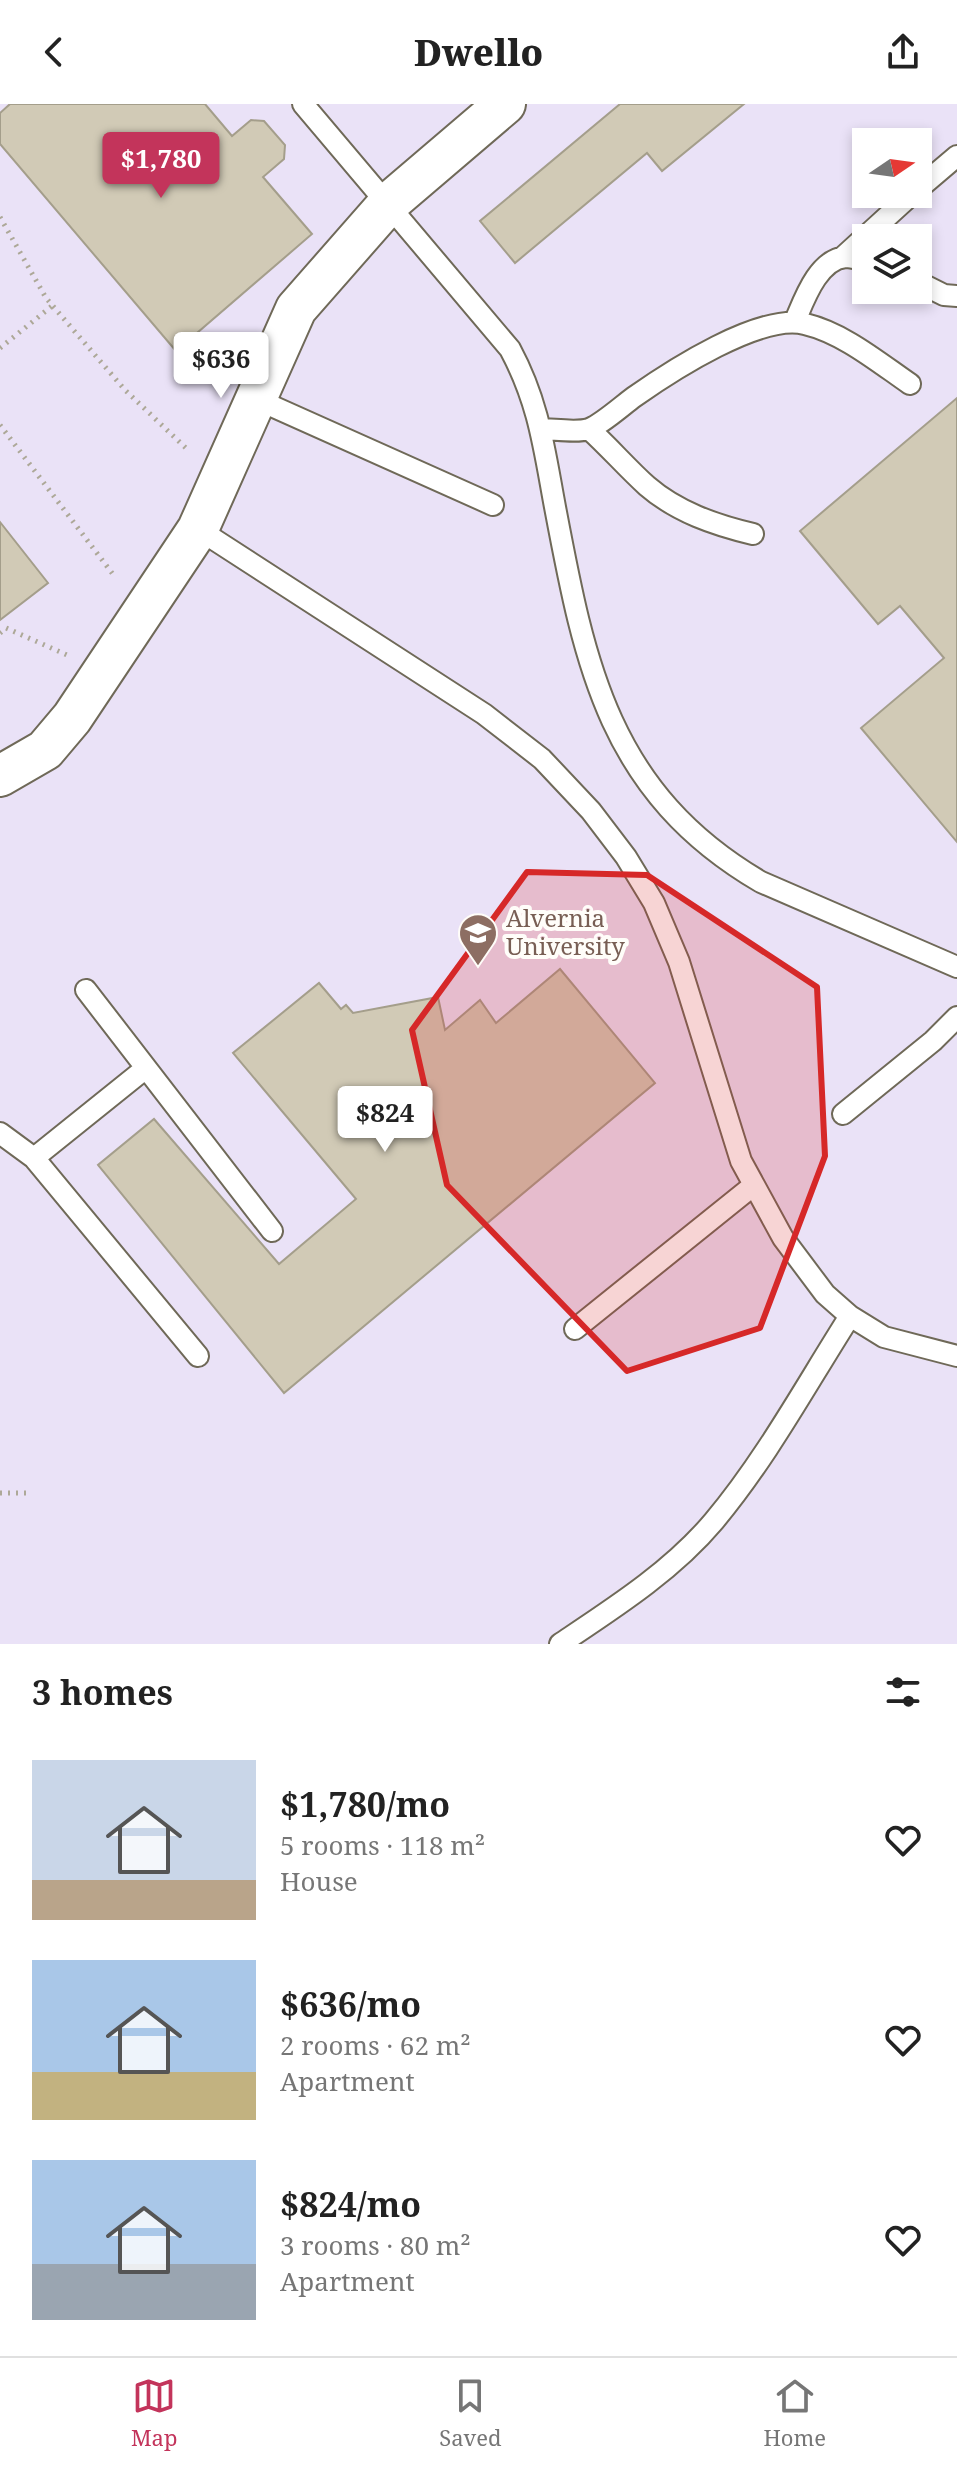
<!DOCTYPE html>
<meta charset="utf-8">
<style>
:root{--surface:#fff;--page:#f2f2f2;--text:#222;--muted:#767676;--line:#e0e0e0;--accent:#c3345b}
body{margin:0;font-family:"Noto Serif",serif;background:var(--page);color:var(--text);height:100vh;display:flex;flex-direction:column;font-size:30px;white-space:nowrap}
*{box-sizing:border-box;margin:0}
p{font-size:26px;color:var(--muted)}
.icon{flex:none;width:44px;height:44px;fill:none;stroke:currentColor;stroke-width:2;stroke-linecap:round;stroke-linejoin:round}
.map{position:relative;height:1540px;overflow:hidden}
.sheet{display:flex;flex-direction:column;background:var(--surface);flex:1}
.sheet>*{flex:none}
.needle{width:52px;rotate:77deg}
.controls{position:absolute;left:852px;top:24px;display:grid;gap:16px}
.controls a{display:grid;place-items:center;width:80px;height:80px;border-radius:0px;background:var(--surface);box-shadow:0 4px 12px #0003;font-size:40px}
.price{position:absolute;translate:-50% -68px;padding:0 18px;border-radius:8px;background:#fff;color:#222;font-size:26px;line-height:52px;filter:drop-shadow(0 2px 4px #0008)}
.price::after{content:'';position:absolute;left:50%;top:48px;width:24px;height:18px;margin-left:-12px;background:inherit;clip-path:polygon(0 0,100% 0,50% 100%)}
.price.active{background:var(--accent);color:#fff}
ul{padding:0;list-style:none}
li{display:flex;align-items:center;gap:24px;height:200px;padding:0 32px}
li span{display:grid;place-items:center;flex:none;width:224px;height:160px;border-radius:0px;color:#555}
li>.icon{margin-inline-start:auto}
span .icon{width:96px;height:96px;fill:#fffc;stroke-width:1}
li b{font-size:34px}
h2{display:flex;justify-content:space-between;align-items:center;height:96px;padding:0 32px;font-size:34px}
header{display:flex;justify-content:space-between;align-items:center;height:104px;padding:0 32px;background:var(--surface);font-size:36px;font-weight:800}
.menu{display:flex;justify-content:space-around;align-items:center;height:112px;border-top:2px solid var(--line);background:var(--surface);font-size:22px;color:var(--muted)}
.menu a{display:grid;justify-items:center;gap:4px}
.menu .active{color:var(--accent)}
.map>svg:first-child{display:block}
.education{fill:#eae2f7;fill-rule:evenodd}
.building{fill:#d1cab6;stroke:#a49e8b;stroke-width:2}
.lines{fill:none;stroke-linecap:round;stroke-linejoin:round}
.lane-casing{stroke:#6f6958;stroke-width:24}
.street-casing{stroke:#6f6958;stroke-width:44}
.path{stroke:#ada898;stroke-width:5;stroke-dasharray:2 6;stroke-linecap:butt}
.lane{stroke:#fff;stroke-width:20}
.street{stroke:#fff;stroke-width:40}
.marked{fill:#d62828;fill-opacity:0.2;stroke:#d62828;stroke-width:6;stroke-linejoin:round}
.labels{text-anchor:middle;stroke-width:8;stroke-linejoin:round;paint-order:stroke}
.education-label{font-size:24px;fill:#785e54;stroke:#fffdf9;text-anchor:start}
</style>
<header><svg class="icon" aria-label="back" viewBox="0 0 24 24"><path d="M15 5l-7 7 7 7"/></svg>Dwello<svg class="icon" aria-label="share" viewBox="0 0 24 24"><path d="M12 15V3M7 8l5-5 5 5M5 13v7h14v-7"/></svg></header>
<div class="map">
<svg width="957" height="1540" viewBox="0 0 957 1540">
<rect width="100%" height="100%" fill="#f7f0dc"/>
<!-- education -->
<path class="education" d="M0 0H957V1540H0ZM866 38H918V90H866ZM866 134H918V186H866Z"/>
<!-- building -->
<path class="building" d="M10 0H205L232 32 251 16 264 17 285 41 284 55 263 73 312 130 176 247 0 40V9Z
M620 0H744L662 67 647 49 515 159 480 117Z
M957 294V738L861 624 944 554 900 502 878 520 800 427Z
M0 418 48 479 0 516Z
M560 865 655 979 284 1289 98 1061 154 1015 279 1160 356 1095 233 949 319 879 341 905 346 901 353 909 438 893 445 926 480 896 496 919Z"/>
<g class="lines">
<defs>
<path id="lane" d="M303 0 510 245C539 299 544 344 555 403 585 562 609 689 761 778L957 863
M918 85 957 52
M843 153 912 90
M918 178 944 191 957 192
M795 217C804 196 818 155 846 153 852 153 860 156 866 157
M256 295 493 401
M540 325C554 325 576 329 589 325 602 320 623 301 634 293 671 267 760 209 805 220 843 229 878 258 910 280
M589 325C609 343 627 364 647 382 677 408 715 421 753 430
M198 425 484 610 542 655 591 707 626 753 654 799 679 858 741 1057 783 1134 825 1190 850 1212 884 1233 957 1252
M86 886 272 1127
M843 1010 933 937 957 913
M0 1029 34 1054 198 1252
M34 1054 146 964
M575 1225 754 1081
M560 1540C614 1504 672 1467 714 1417 766 1355 806 1281 850 1212"/>
<path id="street" d="M0 672 45 646 72 614 198 425 296 205 389 99 505 0"/>
</defs>
<!-- lane casing -->
<use href="#lane" class="lane-casing"/>
<!-- street casing -->
<use href="#street" class="street-casing"/>
<!-- path -->
<path class="path" d="M0 113 46 194 125 286 189 347
M0 244 52 202
M0 321 115 473
M0 529 6 524 67 551
M0 1389H32"/>
<!-- lane -->
<use href="#lane" class="lane"/>
<!-- street -->
<use href="#street" class="street"/>
</g>
<!-- marked area -->
<path class="marked" d="M527 768 647 771 817 883 825 1052 760 1224 627 1267 447 1081 412 926Z"/>
<!-- icons -->
<defs>
<symbol id="university-pin" viewBox="-11 -11 22 30"><path d="M0 17L-7.5 6A9.5 9.5 0 1 1 7.5 6Z" fill="#8d6e63" stroke="#fffdf9"/><path d="M0-5L7-2L0 1L-7-2ZM-4 1L0 2.5L4 1V4Q0 6-4 4Z" fill="#fff"/></symbol>
</defs>
<g fill-rule="evenodd">
<use href="#university-pin" x="456" y="807" width="44" height="60"/>
</g>
<g class="labels">
<!-- education labels -->
<g class="education-label">
<text x="506" y="823">Alvernia<tspan x="506" dy="28">University</tspan></text>
</g>
</g>
</svg>
<div class="controls">
<a><svg class="needle" viewBox="-14 -14 28 28"><path d="M0-13l5 13h-10z" fill="#e53935"/><path d="M0 13l5-13h-10z" fill="#767676"/></svg></a>
<a><svg class="icon" aria-label="layers" viewBox="0 0 24 24"><path d="M12 4l9 5-9 5-9-5zM3 14l9 5 9-5"/></svg></a>
</div>
<b class="price active" style="left:161px;top:96px">$1,780</b>
<b class="price" style="left:221px;top:296px">$636</b>
<b class="price" style="left:385px;top:1050px">$824</b>
</div>
<section class="sheet">
<h2>3 homes<svg class="icon" aria-label="filters" viewBox="0 0 24 24"><path d="M4 7h16M4 17h16"/><circle cx="9" cy="7" r="2"/><circle cx="15" cy="17" r="2"/></svg></h2>
<ul>
<li><span style="background:linear-gradient(#c9d6e8 75%,#b9a48a 0)"><svg class="icon" aria-label="home" viewBox="0 0 24 24"><path d="M3 11l9-7 9 7M6 9v11h12V9"/></svg></span><div><b>$1,780/mo</b><p>5 rooms · 118 m²</p><p>House</p></div><svg class="icon" aria-label="heart" viewBox="0 0 24 24"><path d="M12 20l-8-8c-3-5 5-10 8-4 3-6 11-1 8 4z"/></svg></li>
<li><span style="background:linear-gradient(#a9c7e8 70%,#c2b280 0)"><svg class="icon" aria-label="home" viewBox="0 0 24 24"><path d="M3 11l9-7 9 7M6 9v11h12V9"/></svg></span><div><b>$636/mo</b><p>2 rooms · 62 m²</p><p>Apartment</p></div><svg class="icon" aria-label="heart" viewBox="0 0 24 24"><path d="M12 20l-8-8c-3-5 5-10 8-4 3-6 11-1 8 4z"/></svg></li>
<li><span style="background:linear-gradient(#a9c7e8 65%,#9aa5b1 0)"><svg class="icon" aria-label="home" viewBox="0 0 24 24"><path d="M3 11l9-7 9 7M6 9v11h12V9"/></svg></span><div><b>$824/mo</b><p>3 rooms · 80 m²</p><p>Apartment</p></div><svg class="icon" aria-label="heart" viewBox="0 0 24 24"><path d="M12 20l-8-8c-3-5 5-10 8-4 3-6 11-1 8 4z"/></svg></li>
</ul>
</section>
<nav class="menu">
<a class="active"><svg class="icon" aria-label="map" viewBox="0 0 24 24"><path d="M3 6l6-2 6 2 6-2v14l-6 2-6-2-6 2zM9 4v14M15 6v14"/></svg>Map</a>
<a><svg class="icon" aria-label="saved" viewBox="0 0 24 24"><path d="M7 4h10v16l-5-4-5 4z"/></svg>Saved</a>
<a><svg class="icon" aria-label="home" viewBox="0 0 24 24"><path d="M3 11l9-7 9 7M6 9v11h12V9"/></svg>Home</a>
</nav>
